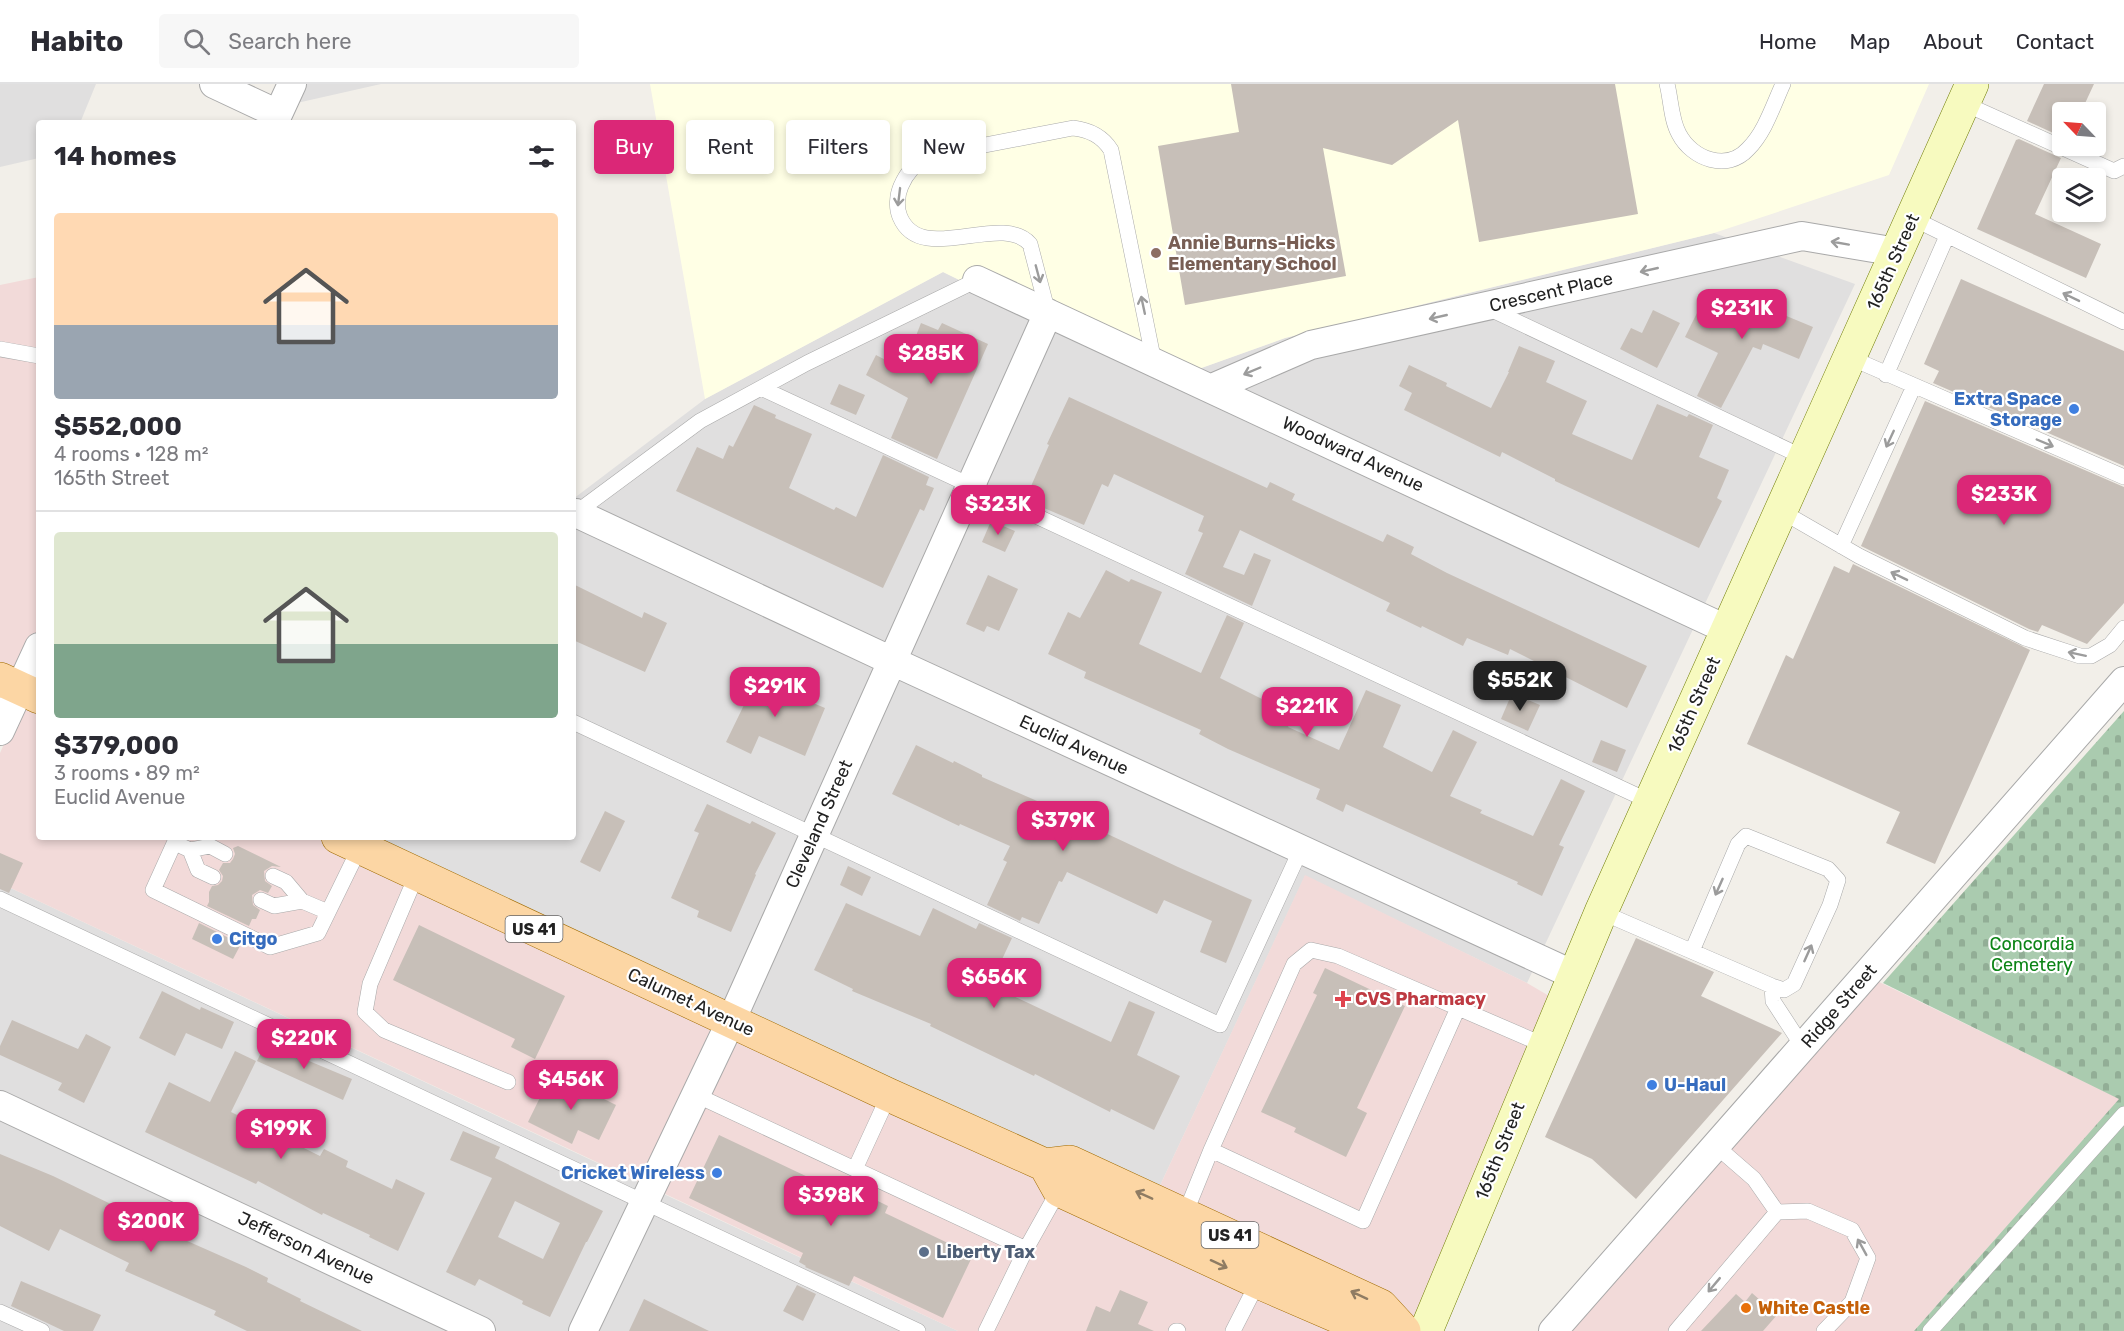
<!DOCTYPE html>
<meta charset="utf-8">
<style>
:root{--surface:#fff;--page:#f7f7f7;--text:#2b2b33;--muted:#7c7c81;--line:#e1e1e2;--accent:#db2777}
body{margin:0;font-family:Rubik,sans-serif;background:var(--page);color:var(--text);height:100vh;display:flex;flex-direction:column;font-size:22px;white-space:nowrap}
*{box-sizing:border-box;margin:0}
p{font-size:20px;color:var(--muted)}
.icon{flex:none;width:33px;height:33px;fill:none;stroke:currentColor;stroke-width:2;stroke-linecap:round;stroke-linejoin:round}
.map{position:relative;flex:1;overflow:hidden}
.details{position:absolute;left:36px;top:36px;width:540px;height:720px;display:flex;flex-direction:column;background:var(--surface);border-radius:6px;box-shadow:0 3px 9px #0003}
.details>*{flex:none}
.hud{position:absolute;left:594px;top:36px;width:570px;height:54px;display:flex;gap:12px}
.needle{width:39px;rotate:295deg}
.fabs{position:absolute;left:2052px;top:18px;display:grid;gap:12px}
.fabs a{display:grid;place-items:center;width:54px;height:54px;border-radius:6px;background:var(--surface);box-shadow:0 3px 9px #0003;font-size:30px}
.price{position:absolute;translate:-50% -51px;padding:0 14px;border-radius:12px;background:var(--accent);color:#fff;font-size:20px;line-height:39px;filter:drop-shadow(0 2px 3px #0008)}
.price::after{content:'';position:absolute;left:50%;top:36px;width:18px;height:14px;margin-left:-9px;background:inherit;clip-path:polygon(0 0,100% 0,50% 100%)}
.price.current{background:#222;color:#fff}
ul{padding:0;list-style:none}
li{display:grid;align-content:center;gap:12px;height:318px;padding:0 18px}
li+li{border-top:2px solid var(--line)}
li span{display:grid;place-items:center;height:186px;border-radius:6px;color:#555}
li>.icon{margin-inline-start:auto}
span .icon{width:108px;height:108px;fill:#fffc;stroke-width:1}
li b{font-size:26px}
h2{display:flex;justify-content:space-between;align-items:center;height:72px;padding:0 18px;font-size:26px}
.chip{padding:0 21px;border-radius:6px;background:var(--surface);box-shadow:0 3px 9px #0003;font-size:21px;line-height:54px}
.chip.current{background:var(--accent);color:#fff}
header{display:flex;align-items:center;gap:36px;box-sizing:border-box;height:84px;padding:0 30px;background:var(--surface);border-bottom:2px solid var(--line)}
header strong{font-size:28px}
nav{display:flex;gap:33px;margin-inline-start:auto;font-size:21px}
.search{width:420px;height:54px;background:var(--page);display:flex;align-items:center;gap:15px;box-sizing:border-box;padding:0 21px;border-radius:6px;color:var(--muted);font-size:22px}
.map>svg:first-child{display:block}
.residential{fill:#e0dfdf}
.commercial{fill:#f2dad9}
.education{fill:#ffffe5}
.cemetery{fill:url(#cemetery-stones)}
.building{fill:#c7bfb8;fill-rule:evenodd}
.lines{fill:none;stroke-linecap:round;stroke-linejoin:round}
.lane-casing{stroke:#a9a9a9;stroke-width:16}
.street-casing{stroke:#a9a9a9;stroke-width:30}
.secondary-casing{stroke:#707d05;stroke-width:34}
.primary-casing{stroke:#a06b00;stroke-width:34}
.lane{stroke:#fff;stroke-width:15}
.street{stroke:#fff;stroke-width:28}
.secondary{stroke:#f7fabf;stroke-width:33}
.primary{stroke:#fcd6a4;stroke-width:33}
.oneway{stroke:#9c9c9c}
.oneway2{stroke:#8f7c63}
.education-dot{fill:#8d6e63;stroke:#fff;stroke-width:2}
.shop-dot{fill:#3f7fe0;stroke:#fff;stroke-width:2}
.health-dot{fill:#e0444e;stroke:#fff;stroke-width:2}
.service-dot{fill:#5c6f8a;stroke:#fff;stroke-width:2}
.food-dot{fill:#e8710a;stroke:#fff;stroke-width:2}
.labels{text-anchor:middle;stroke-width:4.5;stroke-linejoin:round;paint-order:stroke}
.shield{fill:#fff;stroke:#646464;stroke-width:1.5}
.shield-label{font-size:16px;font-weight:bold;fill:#222}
.education-label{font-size:18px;font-weight:bold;fill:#785e54;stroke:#fff;text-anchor:start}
.street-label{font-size:18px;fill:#222;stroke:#fff}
.shop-label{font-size:18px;font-weight:bold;fill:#366cbe;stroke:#fff;text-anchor:end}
.park-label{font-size:18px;fill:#0c8416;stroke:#fff}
.health-label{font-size:18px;font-weight:bold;fill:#be3a42;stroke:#fff;text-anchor:start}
.service-label{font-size:18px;font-weight:bold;fill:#4e5e75;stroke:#fff;text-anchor:start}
.food-label{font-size:18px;font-weight:bold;fill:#c56008;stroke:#fff;text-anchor:start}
</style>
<header>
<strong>Habito</strong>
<div class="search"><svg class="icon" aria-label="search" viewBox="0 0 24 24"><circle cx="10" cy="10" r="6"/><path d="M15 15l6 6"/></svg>Search here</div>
<nav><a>Home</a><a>Map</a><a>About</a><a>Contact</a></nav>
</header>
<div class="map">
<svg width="2124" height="1247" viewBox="0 0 2124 1247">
<defs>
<pattern id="cemetery-stones" width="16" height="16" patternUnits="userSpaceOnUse" patternTransform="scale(1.5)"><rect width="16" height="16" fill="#aacbaf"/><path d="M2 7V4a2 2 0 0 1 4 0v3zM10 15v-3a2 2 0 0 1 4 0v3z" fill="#92ae96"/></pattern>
</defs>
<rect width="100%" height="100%" fill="#f2efe9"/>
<!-- residential -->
<path class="residential" d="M0 0H96L80 39H39V74L0 83Z
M297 0H381L288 21Z
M1714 149 1855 200 1527 899 1305 792 1157 1108 1044 1071 357 753H573V415L705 315 943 188 1165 297 1285 254Z
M0 799 623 1091 958 1247H0Z"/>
<!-- commercial -->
<path class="commercial" d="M39 193V543L16 594 0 586V201Z
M25 613 39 620V753H326L1039 1085 1351 1247H958L0 799V669Z
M1305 791 1527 899 1556 916 1418 1247 1157 1108Z
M1873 895 2120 1015 1914 1247H1564Z"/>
<!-- education -->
<path class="education" d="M650 0H1929L1889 91 1714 149 1285 254 1165 297 943 188 705 315Z"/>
<!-- cemetery -->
<path class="cemetery" d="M2124 627V1247H1914L2119 1015 1883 899Z"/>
<!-- building -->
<path class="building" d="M1231 0H1615L1638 130 1479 158 1458 36 1392 81 1323 64 1346 192 1185 221 1158 62 1239 48Z
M2044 0H2094L2081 28H2062V53L2027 37Z
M2019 55 2061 74 2035 130 2101 160 2086 194 1977 145 2016 56Z
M1961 195 2124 267V382L1933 299 1939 287 1924 280Z
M1754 209 1780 221 1777 228 1813 243 1799 275 1763 260 1761 266 1753 263 1721 324 1697 312 1718 269 1685 253 1704 215 1743 234Z
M1653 226 1680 239 1657 284 1620 265 1631 244 1642 249Z
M921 239 938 246 942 239 988 260 937 375 891 354 908 314 866 291 876 271 903 285Z
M1519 262 1555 277 1546 298 1587 317 1572 350 1632 376 1657 320 1687 333 1689 330 1713 341 1699 373 1729 386 1717 414 1722 417 1699 464 1555 397V395L1502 368 1500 373 1404 326 1412 309 1399 302 1409 281 1447 299 1446 302 1491 324 1509 288H1508Z
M839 300 865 311 856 331 830 320Z
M1069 313 1267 404 1270 398 1295 410 1292 416 1383 458 1387 450 1414 463 1411 470 1447 489 1647 582 1627 624 1510 565 1508 571 1467 554 1463 562 1422 542 1421 544 1386 527 1390 519 1240 446 1223 483 1244 491 1254 469 1271 476 1252 522 1185 490 1203 449 1198 447 1204 432 1114 390 1108 403 1102 400 1084 441 1025 416 1049 361 1047 360Z
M1925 317 2124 403V519L2087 560 2042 541 2038 548 2029 545 1861 462Z
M754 321 776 331 775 334 812 350 789 404 834 426 836 423 856 433 883 371 929 393 926 401 934 404 924 427 920 425 883 504 676 407 697 363 723 375 729 361 733 363Z
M991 437 1015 447 1005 468 982 458Z
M1853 480 2030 566 1935 780 1886 759 1900 728 1747 660 1786 571 1793 575 1834 482 1849 489Z
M1106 486 1129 498 1131 495 1162 508 1139 560 1201 589 1227 531 1244 539 1220 594 1266 617 1268 613 1296 626 1288 643 1339 666 1366 606 1401 621 1383 663 1432 688 1453 646 1477 658 1450 712 1482 726 1480 729 1533 752 1561 695 1585 707 1559 761 1564 763 1542 812 1517 800 1518 798 1346 720 1343 728 1316 715 1320 705 1228 665 1199 650 1201 646 1084 594 1086 588 1048 570 1068 528 1080 534Z
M988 491 1018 505 999 547 987 542 984 548 966 540Z
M573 500 642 534 644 528 667 539 645 588 573 556Z
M761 586 786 598 782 606 825 624 805 672 759 652 751 670 726 658Z
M1512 609 1540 621 1528 647 1501 635Z
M1601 656 1626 666 1617 688 1592 678Z
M916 661 953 679 954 677 982 691V693L1085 738 1084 739 1178 783 1252 816 1226 879 1200 868 1212 837 1164 816 1157 830 1067 788 1062 798 1059 797 1039 840 1022 833 1020 837 987 821 1007 778 1003 776 1010 762 960 740 959 742 892 710Z
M707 720 750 740 752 737 776 749 755 790 756 791 731 848 697 833 699 827 671 814 699 749 694 747Z
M605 727 625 737 600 788 580 778Z
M238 762 281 783 272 782 264 787 265 797 272 802 268 809 260 806 252 811 253 821 260 826 256 835H252L249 842 207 822 209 818V808L212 802 218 801 222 797 223 792 219 786 223 779H230L233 775 235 770 233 764Z
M0 769 23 779 9 809 0 805Z
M848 782 871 793 862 812 840 801Z
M846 819 920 852 933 824 976 845 979 839 1012 854 990 901 1111 958 1129 917 1155 928 1137 971 1180 992 1154 1046 1111 1025 1110 1028 1035 990 1034 992 930 942 931 940 852 907 853 905 814 886Z
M199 839 241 860 233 875 192 855Z
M419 841 565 912 535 975 511 963 515 955 393 896Z
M1636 854 1714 888 1701 912 1782 949 1636 1115 1592 1075 1545 1053Z
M1325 884 1405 922 1357 1024 1367 1029 1346 1073 1294 1048 1296 1044 1261 1028 1317 911 1313 909Z
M162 907 200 926 201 923 234 938 222 965 186 949 175 972 139 954Z
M12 936 78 965 86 950 111 963 84 1019 58 1006 62 999 0 971V962Z
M268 954 291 965 290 969 352 995 343 1016 257 977Z
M235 967 256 977 231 1028 320 1072 324 1065 348 1077 346 1083 392 1105 396 1095 425 1109 398 1167 369 1153 370 1151 323 1129 322 1131 258 1097 256 1100 145 1048 169 998 210 1018Z
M552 989 616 1021 599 1056 578 1046 572 1060 528 1038Z
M463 1047 500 1063 495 1074 603 1127 587 1158H586L550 1233 522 1220 523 1217 479 1195 475 1202 446 1188 492 1094 450 1076ZM515 1117 560 1139 543 1175 498 1153Z
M719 1051 831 1104 835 1096 888 1122 885 1129 973 1171 943 1234 854 1192 849 1202 805 1183 806 1182 799 1178 803 1169 689 1114Z
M0 1070 53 1092 185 1156 246 1183 268 1194 267 1198 301 1215 300 1217 362 1247H247L214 1231 216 1227 125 1187 129 1179 60 1145 49 1167 0 1142Z
M21 1197 101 1231 93 1247H64L11 1222Z
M797 1201 816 1210 803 1237 783 1227Z
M1120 1206 1148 1218 1138 1240 1154 1247H1086L1096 1222 1110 1228Z
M1752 1209 1777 1231 1763 1247H1701L1736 1210 1745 1218Z
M644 1215 709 1247H629Z"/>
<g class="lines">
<defs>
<path id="lane" d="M1667 0C1671 15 1671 36 1679 50 1692 75 1727 88 1748 65 1765 48 1773 22 1783 0
M1963 19 2114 87 2124 82
M1912 134 2124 238
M1488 224 1805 374
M1048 229 1030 160C1001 127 921 183 900 133 896 124 897 111 901 102 907 88 915 79 928 72L1073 44C1090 46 1102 52 1111 66L1154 278
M0 265 39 272
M1851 274 2124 393
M1886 291 1947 152
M761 304 1651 718
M1781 427 1859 472 2025 554 2080 572H2091L2110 561 2124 544
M573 431 700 337 807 279 977 196
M1841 462 1914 302
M573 638 1220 941 1301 765
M177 753 153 806 270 863 318 849 360 763
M175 759 190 766 198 786 213 793
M190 766 210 762 225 770
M417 790 370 900 365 928 384 946 508 998
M273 792 286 798 302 817
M0 815 918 1247
M261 816 274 822 302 817 328 828
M1601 828 1772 902 1784 906 1794 900 1830 821 1838 796 1828 785 1746 752 1738 760 1692 867
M1772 902 1773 917 1803 963
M696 1011 1026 1165
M1716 1062 1754 1095 1777 1128
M1211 1066 1363 1137 1458 924
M855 1085 889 1011
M1185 1130 1211 1066 1294 880 1311 866 1338 872 1544 961
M0 1228 42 1247
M986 1247 1026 1165 1059 1106
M1176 1247H1178
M1233 1247 1258 1198
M1676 1247 1777 1128 1808 1127 1852 1146 1868 1174 1852 1218 1824 1247
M1930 1247 2124 1030"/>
<path id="street" d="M214 0 278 30
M274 39 292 0
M977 196 1728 546
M1212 304 1311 261 1802 152 1897 168
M576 429 892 577 1574 891
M0 647 39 563
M0 1021 481 1247
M583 1247 731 937 1048 229
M1553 1247 2124 597"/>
<path id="secondary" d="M1426 1247 1601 828 1972 0"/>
<path id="primary" d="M0 595 39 613
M338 753 889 1011 1045 1081 1070 1078 1381 1222 1404 1247
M1045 1081 1059 1106 1258 1198 1369 1246 1376 1247"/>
</defs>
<!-- lane casing -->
<use href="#lane" class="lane-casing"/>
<!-- street casing -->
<use href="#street" class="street-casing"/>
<!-- secondary casing -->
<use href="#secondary" class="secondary-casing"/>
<!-- primary casing -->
<use href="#primary" class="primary-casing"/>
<!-- lane -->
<use href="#lane" class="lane"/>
<!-- street -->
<use href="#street" class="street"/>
<!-- secondary -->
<use href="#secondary" class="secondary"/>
<!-- primary -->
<use href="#primary" class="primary"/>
</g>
<!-- one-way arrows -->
<defs><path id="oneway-shaft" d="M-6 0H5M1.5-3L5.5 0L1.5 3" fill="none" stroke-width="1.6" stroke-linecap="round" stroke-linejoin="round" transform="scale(1.5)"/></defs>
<g class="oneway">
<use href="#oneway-shaft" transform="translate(899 113) rotate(97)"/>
<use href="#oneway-shaft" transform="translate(1840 159) rotate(-170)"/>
<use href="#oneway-shaft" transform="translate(1649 186) rotate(167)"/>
<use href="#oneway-shaft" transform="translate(1038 190) rotate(75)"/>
<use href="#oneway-shaft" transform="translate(2071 213) rotate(-154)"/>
<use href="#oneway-shaft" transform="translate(1143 221) rotate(-102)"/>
<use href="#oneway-shaft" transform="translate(1438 233) rotate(167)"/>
<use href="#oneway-shaft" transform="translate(1252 287) rotate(157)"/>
<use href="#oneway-shaft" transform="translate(1890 355) rotate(115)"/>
<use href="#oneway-shaft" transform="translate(2045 359) rotate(23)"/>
<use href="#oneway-shaft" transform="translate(1899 492) rotate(-154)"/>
<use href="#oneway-shaft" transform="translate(2077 570) rotate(-168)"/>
<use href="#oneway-shaft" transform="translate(1719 803) rotate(114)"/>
<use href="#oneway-shaft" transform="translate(1808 869) rotate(-66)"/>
<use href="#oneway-shaft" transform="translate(1862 1163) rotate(-119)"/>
<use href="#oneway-shaft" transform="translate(1714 1201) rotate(130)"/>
</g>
<g class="oneway2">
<use href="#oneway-shaft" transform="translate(1144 1111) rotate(-156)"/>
<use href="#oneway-shaft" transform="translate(1219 1180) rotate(25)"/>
<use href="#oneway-shaft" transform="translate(1359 1211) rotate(-155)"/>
</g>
<!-- markers -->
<circle class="education-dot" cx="1156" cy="169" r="6"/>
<g class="shop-dot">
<circle cx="2074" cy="325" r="6"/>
<circle cx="217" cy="855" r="6"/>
<circle cx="1652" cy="1001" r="6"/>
<circle cx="717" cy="1089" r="6"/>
</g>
<path class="health-dot" d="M1340 906h6v6h6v6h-6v6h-6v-6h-6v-6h6z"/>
<circle class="service-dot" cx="924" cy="1168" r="6"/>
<circle class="food-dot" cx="1746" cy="1224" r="6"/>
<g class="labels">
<!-- shield labels -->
<g class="shield">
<rect x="505.5" y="832" width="57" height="26" rx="4.5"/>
<rect x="1201.5" y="1138" width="57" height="26" rx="4.5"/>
</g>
<g class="shield-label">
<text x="534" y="851">US 41</text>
<text x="1230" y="1157">US 41</text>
</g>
<!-- education labels -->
<g class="education-label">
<text x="1168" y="165">Annie Burns-Hicks<tspan x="1168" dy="21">Elementary School</tspan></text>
</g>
<!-- street labels -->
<g class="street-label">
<text transform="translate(1893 178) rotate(-66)" y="6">165th Street</text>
<text transform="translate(1551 208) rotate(-13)" y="6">Crescent Place</text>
<text transform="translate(1353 370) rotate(25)" y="6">Woodward Avenue</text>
<text transform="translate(1694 621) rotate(-66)" y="6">165th Street</text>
<text transform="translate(1074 661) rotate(25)" y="6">Euclid Avenue</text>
<text transform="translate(819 740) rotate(-66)" y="6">Cleveland Street</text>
<text transform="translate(691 918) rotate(25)" y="6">Calumet Avenue</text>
<text transform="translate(1839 922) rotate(-49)" y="6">Ridge Street</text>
<text transform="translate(1500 1067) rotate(-68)" y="6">165th Street</text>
<text transform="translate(306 1164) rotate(25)" y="6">Jefferson Avenue</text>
</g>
<!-- shop labels -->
<g class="shop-label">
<text x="2062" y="321">Extra Space<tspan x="2062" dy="21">Storage</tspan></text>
<text x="229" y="861" text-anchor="start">Citgo</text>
<text x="1664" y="1007" text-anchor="start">U-Haul</text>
<text x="705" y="1095">Cricket Wireless</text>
</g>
<!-- park labels -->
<g class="park-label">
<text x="2032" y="866">Concordia<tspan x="2032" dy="21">Cemetery</tspan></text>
</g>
<!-- health labels -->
<g class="health-label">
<text x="1355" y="921">CVS Pharmacy</text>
</g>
<!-- service labels -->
<g class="service-label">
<text x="936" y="1174">Liberty Tax</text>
</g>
<!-- food labels -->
<g class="food-label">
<text x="1758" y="1230">White Castle</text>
</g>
</g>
</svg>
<div class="fabs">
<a><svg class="needle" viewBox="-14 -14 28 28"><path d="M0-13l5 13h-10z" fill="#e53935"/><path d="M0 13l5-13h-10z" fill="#7c7c81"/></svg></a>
<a><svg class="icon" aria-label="layers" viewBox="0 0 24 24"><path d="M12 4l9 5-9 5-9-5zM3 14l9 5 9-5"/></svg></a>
</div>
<b class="price" style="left:1742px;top:256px">$231K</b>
<b class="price" style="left:931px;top:301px">$285K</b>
<b class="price" style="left:2004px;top:442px">$233K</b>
<b class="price" style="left:998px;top:452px">$323K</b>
<b class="price current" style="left:1520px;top:628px">$552K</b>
<b class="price" style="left:775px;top:634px">$291K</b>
<b class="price" style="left:1307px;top:654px">$221K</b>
<b class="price" style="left:1063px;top:768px">$379K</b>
<b class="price" style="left:994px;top:925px">$656K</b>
<b class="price" style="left:304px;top:986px">$220K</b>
<b class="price" style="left:571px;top:1027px">$456K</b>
<b class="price" style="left:281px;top:1076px">$199K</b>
<b class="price" style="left:831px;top:1143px">$398K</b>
<b class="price" style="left:151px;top:1169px">$200K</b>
<div class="hud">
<a class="chip current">Buy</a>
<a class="chip">Rent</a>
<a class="chip">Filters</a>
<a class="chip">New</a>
</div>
<section class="details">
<h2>14 homes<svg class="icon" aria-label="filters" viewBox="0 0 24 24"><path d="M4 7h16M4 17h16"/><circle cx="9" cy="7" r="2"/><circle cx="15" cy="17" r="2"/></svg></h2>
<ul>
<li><span style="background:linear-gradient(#ffd9b3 60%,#9aa5b1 0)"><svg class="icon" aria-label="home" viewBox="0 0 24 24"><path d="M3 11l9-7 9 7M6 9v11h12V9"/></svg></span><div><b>$552,000</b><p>4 rooms · 128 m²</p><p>165th Street</p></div></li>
<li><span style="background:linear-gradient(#dfe7d0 60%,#7fa58c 0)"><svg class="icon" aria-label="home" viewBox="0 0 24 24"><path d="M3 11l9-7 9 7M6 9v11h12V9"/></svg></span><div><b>$379,000</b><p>3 rooms · 89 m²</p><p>Euclid Avenue</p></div></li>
</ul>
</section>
</div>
